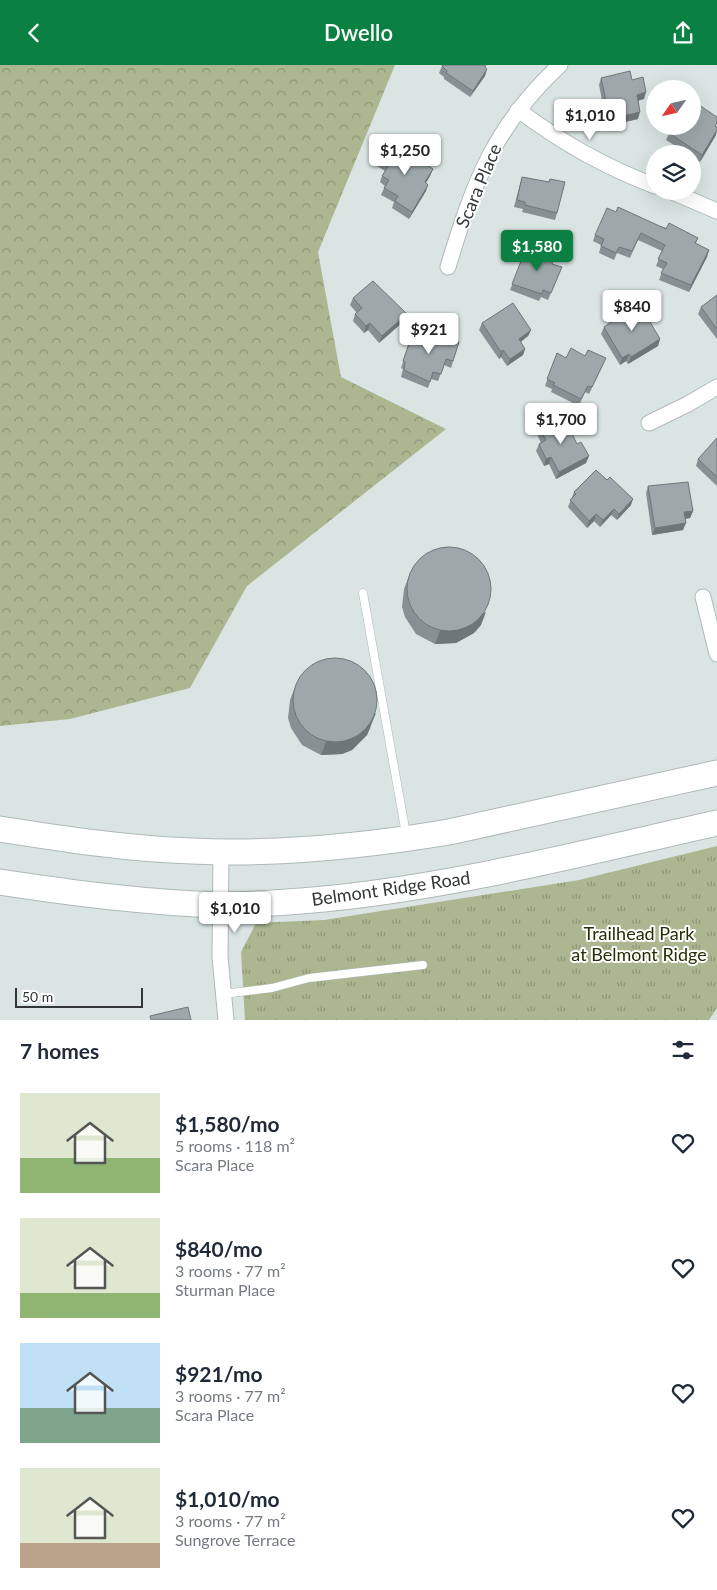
<!DOCTYPE html>
<meta charset="utf-8">
<style>
:root{--surface:#fff;--page:#f6f6f7;--text:#1f2937;--muted:#747a83;--accent:#0b8043}
body{margin:0;font-family:Lato,sans-serif;background:var(--page);color:var(--text);height:100vh;display:flex;flex-direction:column;font-size:19px;white-space:nowrap}
*{box-sizing:border-box;margin:0}
p{font-size:16px;color:var(--muted)}
.icon{flex:none;width:28px;height:28px;fill:none;stroke:currentColor;stroke-width:2;stroke-linecap:round;stroke-linejoin:round}
.map{position:relative;height:955px;overflow:hidden}
.drawer{display:flex;flex-direction:column;background:var(--surface);flex:1}
.drawer>*{flex:none}
.needle{width:32px;rotate:236deg}
.tools{position:absolute;left:646px;top:15px;display:grid;gap:10px}
.tools a{display:grid;place-items:center;width:55px;height:55px;border-radius:50%;background:var(--surface);box-shadow:0 5px 20px #0002;font-size:25px}
.scale{position:absolute;left:15px;bottom:12px;width:128px;box-sizing:border-box;padding-left:5px;border:2px solid #323636;border-top:0;font-size:14px;line-height:18px;white-space:nowrap;color:#323636;-webkit-text-stroke:4px #fff;paint-order:stroke}
.price{position:absolute;translate:-50% -42px;padding:0 11px;border-radius:5px;background:#fff;color:#222;font-size:16px;line-height:32px;filter:drop-shadow(0 1px 2px #0008)}
.price::after{content:'';position:absolute;left:50%;top:30px;width:15px;height:11px;margin-left:-8px;background:inherit;clip-path:polygon(0 0,100% 0,50% 100%)}
.price.current{background:var(--accent);color:#fff}
ul{padding:0;list-style:none}
li{display:flex;align-items:center;gap:15px;height:125px;padding:0 20px}
li span{display:grid;place-items:center;flex:none;width:140px;height:100px;border-radius:0px;color:#555}
li>.icon{margin-inline-start:auto}
span .icon{width:60px;height:60px;fill:#fffc;stroke-width:1}
li b{font-size:21px}
h2{display:flex;justify-content:space-between;align-items:center;height:60px;padding:0 20px;font-size:21px}
header{display:flex;justify-content:space-between;align-items:center;height:65px;padding:0 20px;background:var(--accent);color:#fff;font-size:22px;font-weight:600}
.map>svg:first-child{display:block}
.forest{fill:url(#forest-crowns)}
.park{fill:url(#park-tufts)}
.lines{fill:none;stroke-linecap:round;stroke-linejoin:round}
.service-casing{stroke:#afb9b8;stroke-width:9}
.minor-casing{stroke:#afb9b8;stroke-width:17}
.primary-casing{stroke:#afb9b8;stroke-width:27}
.service{stroke:#fff;stroke-width:8}
.minor{stroke:#fff;stroke-width:15}
.primary{stroke:#fff;stroke-width:25}
.wall{fill:#889093}
.shaded-wall{fill:#6f7678}
.building{fill:#9ea8ab;stroke:#6f7678}
.labels{text-anchor:middle;stroke-width:4;stroke-linejoin:round;paint-order:stroke}
.street-label{font-size:18px;fill:#323636;stroke:#fff}
.park-label{font-size:18px;fill:#262e06;stroke:#fff}
</style>
<header><svg class="icon" aria-label="back" viewBox="0 0 24 24"><path d="M15 5l-7 7 7 7"/></svg>Dwello<svg class="icon" aria-label="share" viewBox="0 0 24 24"><path d="M12 15V3M7 8l5-5 5 5M5 13v7h14v-7"/></svg></header>
<div class="map">
<svg width="717" height="955" viewBox="0 0 717 955">
<defs>
<pattern id="forest-crowns" width="20" height="18" patternUnits="userSpaceOnUse" patternTransform="scale(1.25)"><rect width="20" height="18" fill="#acb791"/><path d="M2 6a3 3 0 1 1 6 0M12 15a3 3 0 1 1 6 0" fill="none" stroke="#8d9677"/></pattern>
<pattern id="park-tufts" width="24" height="20" patternUnits="userSpaceOnUse" patternTransform="scale(1.25)"><rect width="24" height="20" fill="#acb791"/><path d="M3 7l-1-3M5 7V3M7 7l1-3M15 17l-1-3M17 17v-4M19 17l1-3" fill="none" stroke="#8d9677"/></pattern>
</defs>
<rect width="100%" height="100%" fill="#dae5e3"/>
<!-- forest -->
<path class="forest" d="M0 0H395L318 187 341 312 446 364 247 521 190 623 70 654 0 661Z"/>
<!-- park -->
<path class="park" d="M717 781V943L709 955H245L241 887 256 858 324 855 579 815Z"/>
<g class="lines">
<defs>
<path id="service" d="M363 528 406 769
M223 929 272 923 309 913 423 900"/>
<path id="minor" d="M518 45C563 78 603 101 655 121
M670 126 717 146
M448 202C473 119 494 61 560 0
M649 358 688 339 717 322
M703 532 717 589
M221 787 220 892 226 955"/>
<path id="primary" d="M0 764C64 774 128 784 192 786 277 790 365 781 449 767L717 708
M0 817C73 828 148 838 222 840 256 840 290 837 324 834 457 821 587 787 717 758"/>
</defs>
<!-- service casing -->
<use href="#service" class="service-casing"/>
<!-- minor casing -->
<use href="#minor" class="minor-casing"/>
<!-- primary casing -->
<use href="#primary" class="primary-casing"/>
<!-- service -->
<use href="#service" class="service"/>
<!-- minor -->
<use href="#minor" class="minor"/>
<!-- primary -->
<use href="#primary" class="primary"/>
</g>
<!-- wall -->
<path class="wall" d="M442 1 486 3 485 11 470 32 444 14V12L439 8Z
M601 13 632 15 644 34 638 36V54L607 61 599 20Z
M716 62V70L700 97 692 92V89H688L666 75 669 68Z
M379 94 433 104 430 111 426 118V126L409 154 392 143 394 137 381 130 385 121 380 117 382 111 385 106 377 101Z
M522 112 549 117 550 114 557 148 555 155 522 147 523 144 514 142 520 119Z
M616 147 698 173 696 178 709 185 707 192 689 227 659 215 663 204 656 201 662 186 638 175 630 193 617 188 614 195 599 188 601 180 593 176 595 170Z
M527 181 552 199 562 202 548 235 541 232 539 236 510 225Z
M717 230V274L698 249 701 242Z
M353 233 404 256 379 278 368 265 364 268 353 256 355 249 357 248 350 240Z
M482 258 531 265 528 271 521 277 525 284 523 290 507 301 501 292 499 294 479 265Z
M604 262 660 274 658 281 628 299 626 296 620 300 601 269Z
M413 267 428 271 459 277 451 303 444 300 438 316 431 314 428 323 401 312 403 304 401 303Z
M557 288 566 293 603 300 589 329 585 327 579 341 551 327 552 324 545 321Z
M539 363 577 379 589 391 586 398 556 414 549 399 544 401 536 386 539 379 541 378 537 369Z
M717 373V421L696 401 698 394Z
M648 421 693 446 690 453 685 454 683 465 652 470 646 428Z
M574 427 631 440 617 455 611 450 600 462 594 456 587 463 568 442Z
M409 511 481 560 474 568 456 578 435 579 416 569 405 552 402 542 404 524Z
M295 622 371 661 367 670 352 685 342 689 321 690 302 680 291 663 288 653 290 635Z"/>
<!-- shaded-wall -->
<path class="shaded-wall" d="M487 4 485 11 470 32 473 26Z
M646 27 644 34 634 36 637 30Z
M640 47 638 54 607 61 610 54Z
M717 65 716 70 700 97 702 90Z
M433 104 430 111 422 124 425 117Z
M428 120 426 126 409 154 412 147Z
M709 185 707 192 689 227 691 220Z
M407 249 404 256 379 278 382 271Z
M370 258 368 265 364 268 366 261Z
M531 265 528 271 516 280 519 274Z
M660 274 658 281 628 299 631 292Z
M525 284 523 290 507 301 510 294Z
M503 285 501 292 499 294 501 287Z
M629 289 626 296 620 300 622 293Z
M589 391 586 398 556 414 559 407Z
M551 392 549 399 544 401 546 394Z
M633 434 631 440 617 455 619 449Z
M614 444 611 450 600 462 603 455Z
M693 446 690 453 682 454 684 447Z
M596 449 594 456 587 463 589 456Z
M686 458 683 465 652 470 655 463Z
M486 547 481 560 474 568 456 578 435 579 440 566Z
M376 648 367 670 352 685 342 689 321 690 326 677Z"/>
<!-- building -->
<path class="building" d="M442 0H486L485 2 487 4 473 26 446 8 447 6 442 1Z
M630 6 632 15 643 12 646 27 637 30 640 47 610 54 601 13Z
M696 38 717 52V58L715 61 717 62V65L702 90 669 68 672 61H692V44Z
M390 77 433 104 425 117 428 120 412 147 395 136 398 131 384 123 389 115 382 111 389 100 379 94Z
M522 112 549 117 550 114 565 117 557 148 525 140V137L517 135Z
M618 142 666 164 669 158 698 173 695 178 709 185 691 220 661 208 667 198 658 194 665 180 641 168 632 186 619 182 616 188 601 181 604 174 595 170 607 143 616 147Z
M527 181 554 191 552 199 562 202 551 228 543 225 542 229 512 219Z
M373 216 407 249 382 271 370 258 366 261 355 249 362 243 353 233Z
M717 230V264L701 242Z
M513 238 531 265 519 274 525 284 510 294 503 285 501 287 482 258Z
M639 238 660 274 631 292 629 289 622 293 604 262Z
M413 267 428 271 430 267 459 277 453 296 446 294 441 309 433 307 430 317 404 305 405 297 403 296Z
M571 283 585 291 588 285 606 293 592 322 588 321 581 334 553 320 555 318 547 314 557 288 566 293Z
M563 350 577 379 581 377 589 391 559 407 551 392 546 394 539 379 546 375 539 363Z
M717 373V412L698 394Z
M596 405 607 415 610 412 633 434 619 449 614 444 603 455 596 449 589 456 570 435 576 429 574 427Z
M688 417 693 446 684 447 686 458 655 463 648 421Z
M407 524a42 42 0 1 1 84 0a42 42 0 1 1-84 0Z
M293 635a42 42 0 1 1 84 0a42 42 0 1 1-84 0Z
M188 942 191 955H151L150 951Z"/>
<g class="labels">
<!-- street labels -->
<g class="street-label">
<text transform="translate(479 121) rotate(-67)" y="6">Scara Place</text>
<text transform="translate(391 824) rotate(-8)" y="6">Belmont Ridge Road</text>
</g>
<!-- park labels -->
<g class="park-label">
<text x="639" y="875">Trailhead Park<tspan x="639" dy="21">at Belmont Ridge</tspan></text>
</g>
</g>
</svg>
<div class="tools">
<a><svg class="needle" viewBox="-14 -14 28 28"><path d="M0-13l5 13h-10z" fill="#e53935"/><path d="M0 13l5-13h-10z" fill="#747a83"/></svg></a>
<a><svg class="icon" aria-label="layers" viewBox="0 0 24 24"><path d="M12 4l9 5-9 5-9-5zM3 14l9 5 9-5"/></svg></a>
</div>
<div class="scale">50 m</div>
<b class="price" style="left:590px;top:76px">$1,010</b>
<b class="price" style="left:405px;top:111px">$1,250</b>
<b class="price current" style="left:537px;top:207px">$1,580</b>
<b class="price" style="left:632px;top:267px">$840</b>
<b class="price" style="left:429px;top:290px">$921</b>
<b class="price" style="left:561px;top:380px">$1,700</b>
<b class="price" style="left:235px;top:869px">$1,010</b>
</div>
<section class="drawer">
<h2>7 homes<svg class="icon" aria-label="filters" viewBox="0 0 24 24"><path d="M4 7h16M4 17h16"/><circle cx="9" cy="7" r="2"/><circle cx="15" cy="17" r="2"/></svg></h2>
<ul>
<li><span style="background:linear-gradient(#dfe7d0 65%,#8fb573 0)"><svg class="icon" aria-label="home" viewBox="0 0 24 24"><path d="M3 11l9-7 9 7M6 9v11h12V9"/></svg></span><div><b>$1,580/mo</b><p>5 rooms · 118 m²</p><p>Scara Place</p></div><svg class="icon" aria-label="heart" viewBox="0 0 24 24"><path d="M12 20l-8-8c-3-5 5-10 8-4 3-6 11-1 8 4z"/></svg></li>
<li><span style="background:linear-gradient(#dfe7d0 75%,#8fb573 0)"><svg class="icon" aria-label="home" viewBox="0 0 24 24"><path d="M3 11l9-7 9 7M6 9v11h12V9"/></svg></span><div><b>$840/mo</b><p>3 rooms · 77 m²</p><p>Sturman Place</p></div><svg class="icon" aria-label="heart" viewBox="0 0 24 24"><path d="M12 20l-8-8c-3-5 5-10 8-4 3-6 11-1 8 4z"/></svg></li>
<li><span style="background:linear-gradient(#bfe0f5 65%,#7fa58c 0)"><svg class="icon" aria-label="home" viewBox="0 0 24 24"><path d="M3 11l9-7 9 7M6 9v11h12V9"/></svg></span><div><b>$921/mo</b><p>3 rooms · 77 m²</p><p>Scara Place</p></div><svg class="icon" aria-label="heart" viewBox="0 0 24 24"><path d="M12 20l-8-8c-3-5 5-10 8-4 3-6 11-1 8 4z"/></svg></li>
<li><span style="background:linear-gradient(#dfe7d0 75%,#b9a48a 0)"><svg class="icon" aria-label="home" viewBox="0 0 24 24"><path d="M3 11l9-7 9 7M6 9v11h12V9"/></svg></span><div><b>$1,010/mo</b><p>3 rooms · 77 m²</p><p>Sungrove Terrace</p></div><svg class="icon" aria-label="heart" viewBox="0 0 24 24"><path d="M12 20l-8-8c-3-5 5-10 8-4 3-6 11-1 8 4z"/></svg></li>
</ul>
</section>
